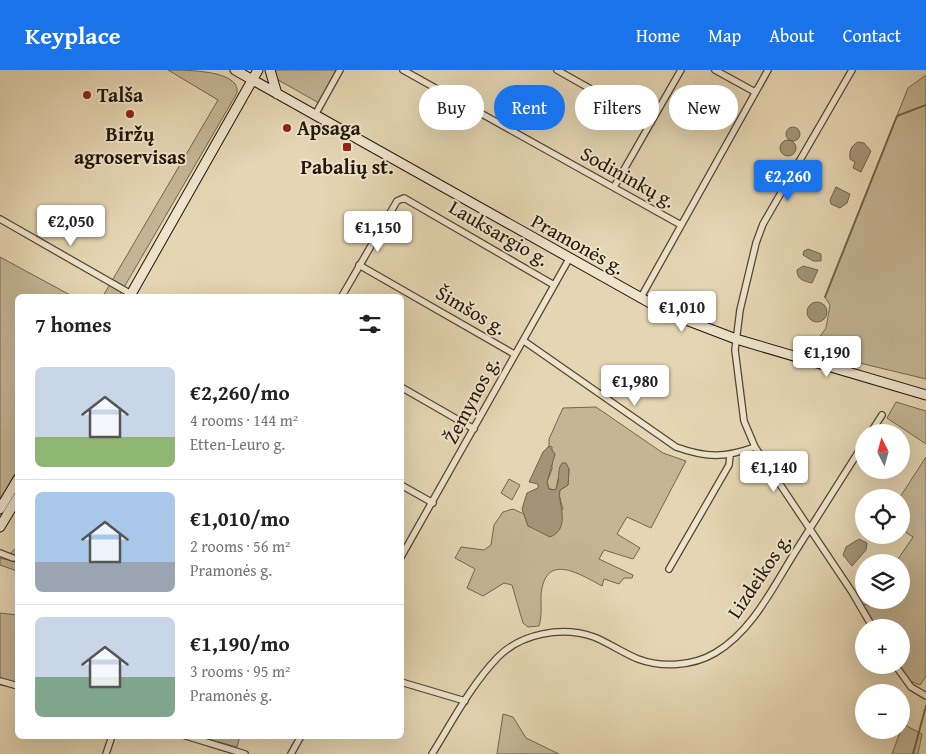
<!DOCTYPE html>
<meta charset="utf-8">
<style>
:root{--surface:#fff;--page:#f6f6f6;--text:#202124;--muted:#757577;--line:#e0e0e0;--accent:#1a73e8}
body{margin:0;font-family:"Gentium Book Plus",serif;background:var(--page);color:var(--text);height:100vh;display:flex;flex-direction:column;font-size:19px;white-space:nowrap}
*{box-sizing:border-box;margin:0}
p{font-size:16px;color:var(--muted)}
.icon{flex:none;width:28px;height:28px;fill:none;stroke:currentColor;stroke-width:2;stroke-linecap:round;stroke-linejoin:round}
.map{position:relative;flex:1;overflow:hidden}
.details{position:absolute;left:15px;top:224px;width:389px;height:445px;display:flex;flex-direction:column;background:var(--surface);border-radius:8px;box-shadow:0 5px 20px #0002}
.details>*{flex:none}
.top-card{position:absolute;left:419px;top:15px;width:431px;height:45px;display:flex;gap:10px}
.needle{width:32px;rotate:354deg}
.fabs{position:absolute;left:855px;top:354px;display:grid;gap:10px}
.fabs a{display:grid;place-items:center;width:55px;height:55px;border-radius:50%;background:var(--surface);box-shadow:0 5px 20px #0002;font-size:25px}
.price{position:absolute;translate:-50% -42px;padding:0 11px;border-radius:5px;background:#fff;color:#222;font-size:16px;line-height:32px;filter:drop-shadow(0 1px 2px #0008)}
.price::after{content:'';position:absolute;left:50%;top:30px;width:15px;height:11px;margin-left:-8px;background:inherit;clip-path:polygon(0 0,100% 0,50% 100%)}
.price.on{background:var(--accent);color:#fff}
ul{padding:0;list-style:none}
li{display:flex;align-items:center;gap:15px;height:125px;padding:0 20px}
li+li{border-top:1px solid var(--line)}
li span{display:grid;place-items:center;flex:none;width:140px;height:100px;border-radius:8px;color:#555}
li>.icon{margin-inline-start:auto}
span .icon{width:60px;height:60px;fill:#fffc;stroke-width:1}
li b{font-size:21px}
h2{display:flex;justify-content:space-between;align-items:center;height:60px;padding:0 20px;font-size:21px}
.tag{padding:0 18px;border-radius:22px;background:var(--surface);box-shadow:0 5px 20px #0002;font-size:18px;line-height:45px}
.tag.on{background:var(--accent);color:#fff}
header{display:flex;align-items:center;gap:30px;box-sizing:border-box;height:70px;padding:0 25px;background:var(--accent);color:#fff}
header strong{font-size:24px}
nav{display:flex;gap:28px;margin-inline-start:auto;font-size:18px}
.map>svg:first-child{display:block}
.green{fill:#c4b595;stroke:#74654d}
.water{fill:#a39478;stroke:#70614a}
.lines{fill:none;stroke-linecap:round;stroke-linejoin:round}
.stream{stroke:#70614a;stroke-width:2}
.street-casing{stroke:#544530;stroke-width:8}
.secondary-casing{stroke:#231505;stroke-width:11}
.street{stroke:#eee4ce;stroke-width:5.5}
.secondary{stroke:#eee4ce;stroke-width:9}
.poi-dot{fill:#8f2418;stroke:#eee4ce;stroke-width:2}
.labels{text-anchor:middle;stroke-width:4;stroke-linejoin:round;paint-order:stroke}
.poi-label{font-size:20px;font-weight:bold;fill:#231505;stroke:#eee4ce;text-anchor:start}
.street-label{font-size:20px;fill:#231505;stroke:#eee4ce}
</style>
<header>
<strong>Keyplace</strong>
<nav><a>Home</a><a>Map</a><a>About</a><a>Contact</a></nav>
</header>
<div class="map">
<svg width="926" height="684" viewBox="0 0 926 684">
<rect width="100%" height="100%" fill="#e5d6b3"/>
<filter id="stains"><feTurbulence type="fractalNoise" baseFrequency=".004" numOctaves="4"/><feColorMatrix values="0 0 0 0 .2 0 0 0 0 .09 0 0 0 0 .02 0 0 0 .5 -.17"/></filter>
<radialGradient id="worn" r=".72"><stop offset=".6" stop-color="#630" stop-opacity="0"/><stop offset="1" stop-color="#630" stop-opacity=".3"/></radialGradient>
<!-- green -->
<path class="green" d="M168 0C186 0 241 0 237 23L119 226H103L218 30Z
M274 0H336L319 33 280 11 276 8Z
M926 5V309L810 281 826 258 830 235 825 227 908 18Z
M0 187 72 226H18L17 400 0 430Z
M896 332 926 341V374L887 348Z
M596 337 663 383 686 391 651 458 627 447 617 464 640 478 633 489 604 480 599 489 633 505 632 508H624L619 514 604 509 602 516C578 503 545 482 541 525 541 535 542 546 539 556L528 557 523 553 512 515 504 513 483 526 467 518 475 499 455 488 461 477 484 480 491 475 494 455 503 442 513 439 524 444 528 456 563 439 559 425 560 420 568 415 569 399 558 409 556 420 549 419 547 412 552 399V377L549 376V369L563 338Z
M926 387V606L920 615 910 611 899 595H901V558L877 557 863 534 869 535 872 530H901V492H896L913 467 901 459 900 427Z
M509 409 520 415 512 430 501 423Z
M17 477V501L0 495V488L9 490 11 483Z
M0 543 17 545V613L0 608Z
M503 644 513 647 526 668 559 684H497Z
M903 654 922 664 918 684H892Z
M197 666H240L237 677Z"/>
<!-- water -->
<path class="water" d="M786 64a7 7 0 1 1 14 0a7 7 0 1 1-14 0Z
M780 78a8 8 0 1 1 16 0a8 8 0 1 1-16 0Z
M858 72 864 73 871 81 861 102 853 98 855 92 850 89C849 81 851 76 858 72Z
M836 117 850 124 847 133 840 138 831 134 830 130Z
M808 179 821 184V191H813L803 185 804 181Z
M803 196 818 200 812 213C804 211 797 210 797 200Z
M807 242a10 10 0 1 1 20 0a10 10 0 1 1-20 0Z
M549 376 555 384 547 412 549 419 555 420C561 412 556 401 562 393H566L569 399 568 415 560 420C557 433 572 458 550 467L528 456 522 439 527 423 538 418V414L529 412 543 382Z
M859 469 867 473 866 480 852 496 843 485 846 477Z"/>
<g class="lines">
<!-- stream -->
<path class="stream" d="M825 227 897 46 926 35
M913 684 926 636"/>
<defs>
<path id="street" d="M403 0 681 155
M557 0 651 53
M715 0 755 22
M852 0 763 154 756 173 740 240 735 280 744 351 755 377 852 522 873 558
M315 45 340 0
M614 117 681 0
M0 149 131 224
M359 195 514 284
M342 226 397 131 404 128 554 215
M640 229 768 0
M524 271 676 377C707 388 724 388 755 377
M401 317 474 359
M871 362 882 345
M401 415 433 433
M0 483 13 488
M401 487 569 189
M669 499 729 395 730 386
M895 595 911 617 926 626
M0 611 18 616
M401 612 465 631
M186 666 245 684
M106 684 112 666
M291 684 301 666
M432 684C452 652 471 615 498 587 522 563 562 556 594 567 609 573 623 583 638 589 662 598 693 596 715 583 753 561 774 515 797 479 819 444 841 409 864 373"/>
<path id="secondary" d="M235 0 668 243 736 269 926 325
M270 0 277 24
M130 226 258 0
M0 439 18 409
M0 457 18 427"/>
</defs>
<!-- street casing -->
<use href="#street" class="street-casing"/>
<!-- secondary casing -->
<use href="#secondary" class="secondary-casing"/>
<!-- street -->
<use href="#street" class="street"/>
<!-- secondary -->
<use href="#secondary" class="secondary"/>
</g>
<!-- markers -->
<g class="poi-dot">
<circle cx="87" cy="25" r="5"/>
<circle cx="130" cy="44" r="5"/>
<circle cx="287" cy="58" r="5"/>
<rect x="342" y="72" width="10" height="10" rx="2.5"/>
</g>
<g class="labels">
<!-- poi labels -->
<g class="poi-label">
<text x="97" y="32">Talša</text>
<text x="297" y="65">Apsaga</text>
<text x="130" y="71" text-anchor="middle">Biržų<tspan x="130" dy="23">agroservisas</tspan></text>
<text x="347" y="104" text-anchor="middle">Pabalių st.</text>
</g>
<!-- street labels -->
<g class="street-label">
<text transform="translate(628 107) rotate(29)" y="7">Sodininkų g.</text>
<text transform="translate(499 163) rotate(30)" y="7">Lauksargio g.</text>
<text transform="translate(578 174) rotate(29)" y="7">Pramonės g.</text>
<text transform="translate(471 240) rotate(30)" y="7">Šimšos g.</text>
<text transform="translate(471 330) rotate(-62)" y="7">Žemynos g.</text>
<text transform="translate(759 506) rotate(-56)" y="7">Lizdeikos g.</text>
</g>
</g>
<rect width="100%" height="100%" filter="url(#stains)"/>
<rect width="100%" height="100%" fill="url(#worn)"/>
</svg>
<div class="fabs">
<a><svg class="needle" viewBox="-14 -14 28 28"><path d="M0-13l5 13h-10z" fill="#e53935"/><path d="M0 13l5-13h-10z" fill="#757577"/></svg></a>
<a><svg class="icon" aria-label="locate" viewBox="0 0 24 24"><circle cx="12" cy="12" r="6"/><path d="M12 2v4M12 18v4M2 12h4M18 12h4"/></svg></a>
<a><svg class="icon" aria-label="layers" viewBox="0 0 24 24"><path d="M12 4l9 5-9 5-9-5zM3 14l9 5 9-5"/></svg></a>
<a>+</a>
<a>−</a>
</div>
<b class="price on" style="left:788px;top:132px">€2,260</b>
<b class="price" style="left:71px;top:177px">€2,050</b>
<b class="price" style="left:378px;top:183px">€1,150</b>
<b class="price" style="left:682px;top:263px">€1,010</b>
<b class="price" style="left:827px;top:308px">€1,190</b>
<b class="price" style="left:635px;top:337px">€1,980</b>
<b class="price" style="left:774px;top:423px">€1,140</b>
<div class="top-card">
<a class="tag">Buy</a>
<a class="tag on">Rent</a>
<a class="tag">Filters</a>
<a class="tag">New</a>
</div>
<section class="details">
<h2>7 homes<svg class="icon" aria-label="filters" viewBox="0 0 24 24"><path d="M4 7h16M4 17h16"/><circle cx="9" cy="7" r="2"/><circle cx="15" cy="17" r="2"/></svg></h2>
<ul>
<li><span style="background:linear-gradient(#c9d6e8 70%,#8fb573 0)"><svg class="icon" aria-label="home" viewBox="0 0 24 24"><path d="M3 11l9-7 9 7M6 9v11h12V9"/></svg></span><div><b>€2,260/mo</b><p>4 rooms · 144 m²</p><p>Etten-Leuro g.</p></div></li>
<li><span style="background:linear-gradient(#a9c7e8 70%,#9aa5b1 0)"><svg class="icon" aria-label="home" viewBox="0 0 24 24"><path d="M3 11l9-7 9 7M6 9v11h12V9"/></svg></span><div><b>€1,010/mo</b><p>2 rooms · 56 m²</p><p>Pramonės g.</p></div></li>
<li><span style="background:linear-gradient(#c9d6e8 60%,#7fa58c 0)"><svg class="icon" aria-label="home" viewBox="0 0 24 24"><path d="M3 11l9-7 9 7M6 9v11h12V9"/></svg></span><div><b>€1,190/mo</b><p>3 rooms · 95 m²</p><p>Pramonės g.</p></div></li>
</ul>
</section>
</div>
